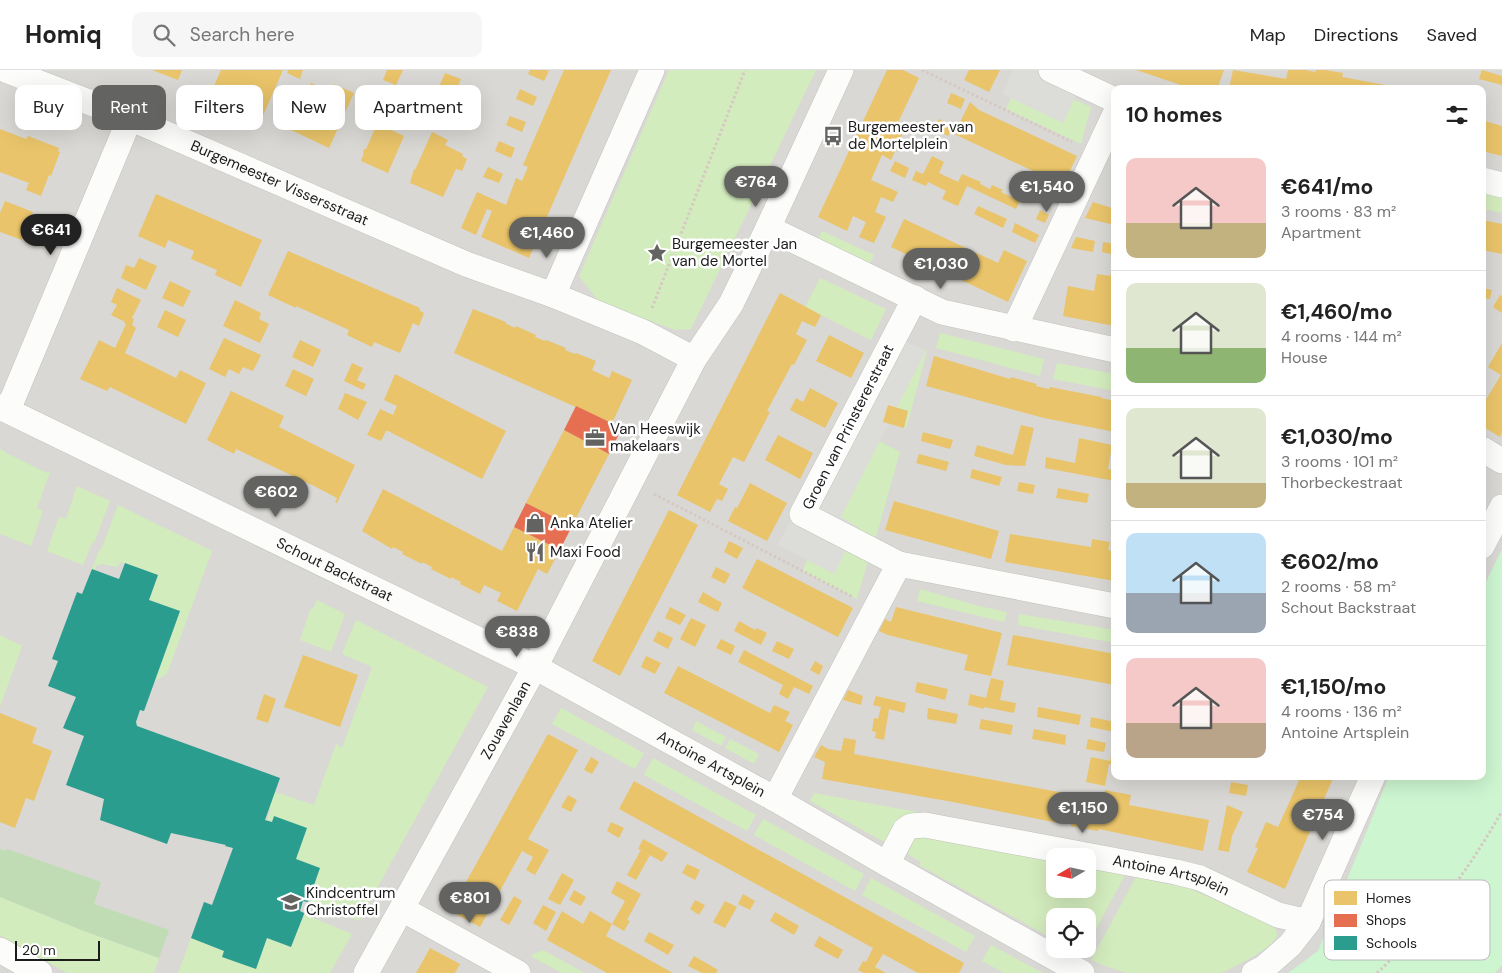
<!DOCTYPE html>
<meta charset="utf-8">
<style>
:root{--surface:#fff;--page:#f6f6f6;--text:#222;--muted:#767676;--line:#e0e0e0;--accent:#636361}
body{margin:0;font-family:"DM Sans",sans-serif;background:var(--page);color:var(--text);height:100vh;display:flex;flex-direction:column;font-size:19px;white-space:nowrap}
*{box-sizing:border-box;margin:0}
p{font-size:16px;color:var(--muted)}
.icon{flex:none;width:28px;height:28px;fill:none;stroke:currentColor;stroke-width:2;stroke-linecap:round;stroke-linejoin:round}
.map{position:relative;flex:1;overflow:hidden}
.side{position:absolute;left:1111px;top:15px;width:375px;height:695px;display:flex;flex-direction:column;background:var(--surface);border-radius:10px;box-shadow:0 5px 20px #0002}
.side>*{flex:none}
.top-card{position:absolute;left:15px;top:15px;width:475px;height:45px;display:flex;gap:10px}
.needle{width:32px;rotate:261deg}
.tools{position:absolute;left:1046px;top:778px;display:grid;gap:10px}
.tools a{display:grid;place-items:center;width:50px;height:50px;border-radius:10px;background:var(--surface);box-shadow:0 5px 20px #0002;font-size:25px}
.scale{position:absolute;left:15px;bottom:12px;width:85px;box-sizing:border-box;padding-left:5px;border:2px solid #1b1b1b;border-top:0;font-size:14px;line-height:18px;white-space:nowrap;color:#1b1b1b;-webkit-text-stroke:4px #fff;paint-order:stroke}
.price{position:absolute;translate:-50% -42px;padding:0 11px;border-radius:18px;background:var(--accent);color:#fff;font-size:16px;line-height:32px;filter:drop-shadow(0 1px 2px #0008)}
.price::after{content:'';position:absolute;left:50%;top:30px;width:15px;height:11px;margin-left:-8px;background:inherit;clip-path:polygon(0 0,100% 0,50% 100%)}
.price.selected{background:#222;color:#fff}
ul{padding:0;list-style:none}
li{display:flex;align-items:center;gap:15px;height:125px;padding:0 15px}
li+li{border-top:1px solid var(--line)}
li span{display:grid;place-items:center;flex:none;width:140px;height:100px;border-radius:10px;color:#555}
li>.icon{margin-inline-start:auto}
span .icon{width:60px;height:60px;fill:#fffc;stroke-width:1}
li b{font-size:21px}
h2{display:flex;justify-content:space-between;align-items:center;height:60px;padding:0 15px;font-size:21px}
.tag{padding:0 18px;border-radius:10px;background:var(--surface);box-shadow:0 5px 20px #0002;font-size:18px;line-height:45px}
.tag.selected{background:var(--accent);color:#fff}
header{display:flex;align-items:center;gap:30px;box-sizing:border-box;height:70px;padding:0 25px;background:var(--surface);border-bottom:1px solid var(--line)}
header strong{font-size:24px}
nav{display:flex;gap:28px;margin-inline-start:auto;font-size:18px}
.search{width:350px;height:45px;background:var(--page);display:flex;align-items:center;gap:12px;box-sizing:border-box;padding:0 18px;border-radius:10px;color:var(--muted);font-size:19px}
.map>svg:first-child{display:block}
.residential{fill:#d9d8d4;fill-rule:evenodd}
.grass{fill:#d3ecbd}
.forest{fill:#c0dcb5}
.park{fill:#cdf5d0}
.parking{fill:#dcdcd9}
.homes{fill:#e9c46a}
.shops{fill:#e76f51}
.schools{fill:#2a9d8f}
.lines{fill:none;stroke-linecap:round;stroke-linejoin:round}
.minor-casing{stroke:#c2c2bf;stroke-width:26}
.path{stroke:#d6c8c3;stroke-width:3;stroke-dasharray:2.5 2.5;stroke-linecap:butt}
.minor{stroke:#fcfcfb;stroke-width:25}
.labels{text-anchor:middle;stroke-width:5;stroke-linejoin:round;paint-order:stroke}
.poi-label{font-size:15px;fill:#1b1b1b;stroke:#fff;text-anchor:start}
.street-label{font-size:15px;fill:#1b1b1b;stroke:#fff}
.key{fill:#fff;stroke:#bbb;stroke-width:1}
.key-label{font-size:14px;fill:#1b1b1b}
</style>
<header>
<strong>Homiq</strong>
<div class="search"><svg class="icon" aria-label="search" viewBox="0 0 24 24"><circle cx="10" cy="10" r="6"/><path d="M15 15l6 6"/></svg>Search here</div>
<nav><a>Map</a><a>Directions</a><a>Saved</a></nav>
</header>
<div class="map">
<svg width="1502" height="903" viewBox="0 0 1502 903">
<rect width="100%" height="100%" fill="#eae9e2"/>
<!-- residential -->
<path class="residential" d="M0 0H1502V903H0ZM1115 19H1482V706H1115ZM1055 786H1088V819H1055ZM1055 846H1088V879H1055Z"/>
<!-- grass -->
<path class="grass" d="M669 0H816L691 259 675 260 599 232 579 206Z
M1011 28 1073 29 1091 37 1081 74 1006 39Z
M1482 120 1502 125V143L1483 139Z
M822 161 874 185 869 196 817 171Z
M820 208 886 239 871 270 805 237Z
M940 263 1044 289 1040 306 936 278Z
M924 279 927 281 906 359 904 358 908 341 894 337Z
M1057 293 1115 304V321L1053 309Z
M877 370 900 382 877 464 874 468 837 449Z
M0 379 6 382V383L47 403 48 401 50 402 37 438 43 441 31 476 0 464Z
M77 416 110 431 94 473H92L83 495 47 481 59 447 66 449Z
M118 435 212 481 167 604 155 611 180 541 149 530 158 505 121 492 117 497 102 494 96 496 95 500 92 499 99 480H101Z
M843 479 868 491 857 529 802 501 808 489Z
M920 519 979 536 1007 542 1004 552 917 531Z
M317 530 345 544 331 582 300 570 310 540 314 537Z
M1019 544 1115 560V573L1018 555Z
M356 550 488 617 359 851 309 831 320 798 296 789 274 746 272 752 267 750 271 739 261 734 266 719 314 735 336 674 342 678 372 597 342 584Z
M0 565 22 576 0 637Z
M561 638 644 683 635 699 552 654Z
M696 651 726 667 721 676 692 660Z
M730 669 759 684 754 694 725 678Z
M653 688 756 745 747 761 644 705Z
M814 723 917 742V743L911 744 886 773 810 731Z
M763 749 864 804 855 821 754 765Z
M920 765 1055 792V819H1088V798L1125 805 1088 874V846H1055V870L919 795 921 792 909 785 908 783 914 769Z
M1136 807 1190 819 1273 855C1275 859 1278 862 1277 866 1273 878 1232 899 1220 903H1127L1105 896 1091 890Z
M871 808 975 866 966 882 862 825Z
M0 827 84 861 159 888 154 903H67L0 865Z
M304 844 352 864 330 903H178L191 868 224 881 267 868 291 877Z
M991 875 1043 903H1004L982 891Z
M543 880 585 903H562L530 886Z"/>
<!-- forest -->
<path class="forest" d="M0 779 6 781 7 779 101 812 94 834 169 860 159 888 84 861 0 827Z"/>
<!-- park -->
<path class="park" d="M1502 479V895L1495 903H1288L1318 881 1389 706H1482L1483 518Z"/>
<!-- parking -->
<path class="parking" d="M1013 0H1067L1084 8 1063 53 1002 24Z
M886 262 926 281 841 447 858 457 834 504 778 475Z"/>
<!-- homes -->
<path class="homes" d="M152 0H182L178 10Z
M221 0H283L262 48 210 25Z
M288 0H303L300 9 287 3Z
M387 0H403L396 15 383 10Z
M530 0H546L549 1 544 11 528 4Z
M564 0H611L529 188 481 167 492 141 487 139 476 165 461 158 477 122 506 135 516 108 522 111 528 97 523 95Z
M887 0H903L919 8 895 59 903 63 891 90 882 85 871 110 898 122 893 132 881 127 875 142 886 147 874 173 859 167 866 152 853 146 847 161 818 147Z
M969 0H1000L989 22 964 10Z
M1136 0H1224L1217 19H1193Z
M1233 0 1286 9 1288 0H1306L1315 2 1316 0H1325L1343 3 1342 7 1396 17V19H1229Z
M1482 0 1502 6V15L1479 9Z
M445 3 461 9 446 44 430 37Z
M311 13 331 22 334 14 354 23 329 78 291 60Z
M520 19 537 27 533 36 516 29Z
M951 23 965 29 961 39 947 33Z
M970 32 979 40 1077 86 1063 115 954 64Z
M510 46 526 52 522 62 506 55Z
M380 47 392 52 389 59 404 66 388 103 361 91 364 83H363L364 79H366Z
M939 49 953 56 948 66 934 59Z
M1482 50 1502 56V86L1482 81Z
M0 59 26 69 28 66 59 78 58 81 60 82 51 106 49 105 41 126 26 120 29 113 0 102Z
M432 62 448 70 445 75 463 84 462 86 467 89 462 101 456 99 443 127 410 113 414 99 415 100Z
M499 71 515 78 511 88 495 81Z
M932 86 944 92 939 103 958 112 962 104 981 112 980 114 990 119 992 115 1003 120 1001 122 1020 131 1016 139 967 116 958 136 942 129 946 121 928 112 926 116 912 110 916 101 923 104Z
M895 91 909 98 905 108 890 101Z
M488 97 503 104 499 113 483 107Z
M156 124 262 170 241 217 215 205 217 200 191 189 194 181 168 170 165 178 138 166Z
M5 131 33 142 22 170 0 162V143Z
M1093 132 1115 139V155L1085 148Z
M978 136 1007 149 1003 158 974 144Z
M1040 140 1049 145 1045 153 1036 149Z
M904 149 998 193 1004 180 1027 191 1008 232 891 177Z
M1482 150 1502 154V184L1482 180Z
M1015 153 1039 165 1035 173 1012 162Z
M1076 167 1095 171 1093 182 1071 178Z
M1103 172 1115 174V185L1102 182Z
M288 181 420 238 419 240 424 243 419 256 413 253 400 283 374 272 372 277 347 265 349 260 296 236V238L268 225Z
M139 188 157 196 146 220 121 208 126 195 134 198Z
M1111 203H1115L1114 256 1063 246 1068 216 1094 221 1097 204 1110 206Z
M170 211 191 221 183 237 162 228Z
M117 218 141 230 132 248 134 249 132 255 136 258 125 283 176 308 180 300 206 313 186 354 110 317 107 321 80 309 99 270 115 278 126 254 124 253 125 252 111 245 117 235 111 232Z
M1482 218 1492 220 1490 229 1482 228Z
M780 223 821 245 815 257 802 251 796 264 807 270 794 295 792 294 767 341 770 342 744 392 733 387 719 414 728 419 722 431 717 429 710 442 677 425Z
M1500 225 1502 226V243L1493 237Z
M235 230 261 243 259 249 269 254 260 273 223 256Z
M473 239 506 252 505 253 515 258 516 256 536 265 535 267 545 271 546 270 566 278 565 280 575 284 576 283 596 291 592 300 609 308 612 301 632 310 612 353 454 283Z
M165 240 186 250 178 267 157 257Z
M829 265 864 283 851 308 816 291Z
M224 268 261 285 253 301 243 297 239 304 229 299 225 307 209 299Z
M300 270 321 280 313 297 292 287Z
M1502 273V363L1500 367 1482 356V336L1501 305 1488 297Z
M934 286 1010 309 1011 307 1037 314 1036 316 1049 319 1050 317 1101 327V328L1115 331V362L1044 348 926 316Z
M352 293 363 298 357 310 366 314 363 320 344 311Z
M293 299 314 309 306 326 285 316Z
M395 304 506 361 482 409 388 361H386L381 371 367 365 380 339 393 345 397 336 384 330Z
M810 318 838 333 825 358 790 340 796 328 803 332Z
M231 321 284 346 279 357 355 395 337 433 335 432 337 428 314 416 236 379 234 384 207 370Z
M345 323 367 332 358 350 338 339Z
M888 335 908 341 904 358 883 352Z
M1021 355 1034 358 1025 396 1006 395 974 386 977 375 1013 385Z
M564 360 609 384 572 456 526 433Z
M923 362 953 370 950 379 921 371Z
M778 365 813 383 800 409 765 390Z
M1079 368 1112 375 1108 399 1115 400V411L1045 398 1046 387 1075 393Z
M919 384 949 392 946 401 916 393Z
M972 399 1002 407 999 416 970 408Z
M1019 412 1035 415 1033 424 1017 421Z
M750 413 787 433 767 471 728 451 735 437 737 438Z
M1058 418 1089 424 1087 433 1056 428Z
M383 419 502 481 514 457 560 480 547 504 538 499 517 541 497 531 501 523 484 515 480 524 460 514 461 512 451 507V509L431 499 432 497 422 492V494L402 484 403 482 393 477 392 479 362 461Z
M894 431 999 461 991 489 885 460Z
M669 440 698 455 620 606 592 591Z
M1010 464 1091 477 1092 469 1110 472 1108 480 1115 482V511L1005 492Z
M729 471 743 478 737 489 724 482Z
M757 489 853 538 838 567 742 518Z
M716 497 730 504 725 514 711 507Z
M703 522 722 533 718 542 698 532Z
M670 537 686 545 680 555 665 548Z
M896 537 1002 563 991 606 964 600 968 585 888 565 879 561 885 549 891 552Z
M691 548 706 555 695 577 680 569Z
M739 551 755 560 757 558 767 563 761 575 734 561Z
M658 561 673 568 668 579 653 571Z
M1013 565 1115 584V615L1007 595Z
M721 569 735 576 731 585 716 578Z
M777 571 794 579 789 589 772 581Z
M744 580 813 616 809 624 794 617 788 629 779 624 783 615 738 592Z
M303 585 358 605 340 657 284 637Z
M646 586 661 593 655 604 641 597Z
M815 591 823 596 819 605 810 600Z
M678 596 770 643 774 635 790 642 785 651 793 655 779 682 664 623Z
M991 608 1004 611 1000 630 1016 633 1014 643 984 637V639L968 635 970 624 986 628Z
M917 612 948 619 945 630 915 622Z
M848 620 863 626 861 635 843 630Z
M264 624 276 629 268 653 256 649Z
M876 626 906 633 904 643 889 639 884 670 875 668 876 662 872 661 874 648 878 649 881 637 873 635Z
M1038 637 1081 645 1079 655 1037 647Z
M928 638 958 644 956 654 927 649Z
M0 643 37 658 32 673 52 681 34 731 26 728 15 758 0 752Z
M1091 647 1115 652V662L1090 657Z
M981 649 1013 655 1011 665 979 659Z
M1034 659 1066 665 1065 675 1032 669Z
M548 664 578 680 528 769 549 780 535 805 526 800 533 787 522 781 480 857 450 841Z
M844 668 856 670 854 684 1064 723 1063 726 1076 728V726L1103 730 1105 720 1131 725 1129 735 1209 750 1203 781 1099 759 1098 761 1071 756V754L1065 753 1058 752V753L953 732 822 709 825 692 814 687 821 675 828 679 841 681Z
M1088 669 1106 673 1104 682 1086 679Z
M1113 674 1115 675V695L1109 694 1105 716 1086 712 1091 687 1110 691Z
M591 687 599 692 592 704 584 700Z
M1301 706H1334L1285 819 1247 802 1258 778 1255 777 1266 752 1278 757Z
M634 711 964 893 959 903H918L883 884 875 897 886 903H864L858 900 863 891 866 892 873 878 619 739Z
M1231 712 1248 715 1246 726 1229 723Z
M568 725 577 730 571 742 561 737Z
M1227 735 1243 742 1232 766 1229 782 1218 780Z
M611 752 624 758 619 768 607 761Z
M643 769 668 783 662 792 650 785 636 810 627 805 641 780 638 779Z
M687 794 700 800 695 810 682 803Z
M562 803 574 810 560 835 548 829Z
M617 811 641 824 627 850 630 851 624 861 612 854 606 866 673 903H607L547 870 562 841 583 854 590 841 612 854 625 831 611 823Z
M574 820 586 827 581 836 569 830Z
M743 824 755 831 750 840 738 834Z
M514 826 522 831 509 855 500 850Z
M695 830 705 835 699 845 690 839Z
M725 831 737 837 725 858 713 852Z
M543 835 556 842 546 861 533 853Z
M775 842 799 856 794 865 770 851Z
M649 862 674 875 668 885 644 871Z
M819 866 843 880 838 889 814 876Z
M430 878 460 894 455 903H416Z
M694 886 718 900 716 903H702L688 896Z"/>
<!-- shops -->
<path class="shops" d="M576 336 622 358 609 384 564 360Z
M526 433 572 456 560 480 514 457Z"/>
<!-- schools -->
<path class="schools" d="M125 493 158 505 149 530 180 541 144 641 140 640 136 652 137 656 280 708 265 750 272 752 274 746 307 758 296 789 320 798 308 832 303 831 300 841 304 843V844L291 877 267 868 256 899 222 887 224 881 191 868 204 832 212 835 233 778 225 776 226 775 171 763 167 774 100 750 104 729 66 715 84 666 63 658 76 627 48 616 58 591 52 589 77 522 82 524 92 499 119 509Z"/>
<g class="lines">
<defs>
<g id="minor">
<path id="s1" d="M6 0 130 48 466 194 553 225"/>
<path d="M652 0 553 225 643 262 694 289"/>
<path d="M1051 0 1115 30"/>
<path d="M1482 110 1502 115"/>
<path d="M768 158 942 242 1115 280"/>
<path d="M915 228 802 444 899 494 1115 536"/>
<path d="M1014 259 1115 44"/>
<path id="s2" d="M0 337 535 597 775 729 887 794 1082 903"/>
<path d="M8 340 130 48"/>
<path d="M1482 379 1502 391"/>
<path d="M1482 476 1502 437"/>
<path d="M775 729 899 494"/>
<path id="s3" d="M887 794 905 760 911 756 925 755 1176 802 1200 808 1278 845 1308 852"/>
<path d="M402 839 518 903"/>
<path d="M0 880 40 903"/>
<path id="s4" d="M366 903 535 597 694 289 731 234 768 158 841 0"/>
<path d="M1254 903 1265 897 1290 875 1308 852 1373 706"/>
</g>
</defs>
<!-- minor casing -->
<use href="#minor" class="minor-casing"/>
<!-- path -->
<path class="path" d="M922 0 1072 72
M652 238 745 0
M654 424 853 527
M1336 857 1382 874 1397 884
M1377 903C1428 855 1468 801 1502 741"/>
<!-- minor -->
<use href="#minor" class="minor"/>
</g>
<!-- icons -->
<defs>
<symbol id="bus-bare" viewBox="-9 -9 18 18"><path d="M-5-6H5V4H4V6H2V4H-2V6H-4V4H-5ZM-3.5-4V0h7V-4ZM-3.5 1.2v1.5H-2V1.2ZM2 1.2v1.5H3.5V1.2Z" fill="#636361" stroke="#fff" stroke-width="2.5" paint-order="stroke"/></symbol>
<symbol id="sight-bare" viewBox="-9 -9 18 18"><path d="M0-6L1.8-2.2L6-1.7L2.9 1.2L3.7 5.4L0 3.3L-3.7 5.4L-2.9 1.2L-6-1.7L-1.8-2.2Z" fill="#636361" stroke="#fff" stroke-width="2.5" paint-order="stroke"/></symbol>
<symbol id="office-bare" viewBox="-9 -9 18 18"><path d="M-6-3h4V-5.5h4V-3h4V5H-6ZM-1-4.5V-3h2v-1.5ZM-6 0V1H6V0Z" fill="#636361" stroke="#fff" stroke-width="2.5" paint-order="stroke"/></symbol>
<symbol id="shop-bare" viewBox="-9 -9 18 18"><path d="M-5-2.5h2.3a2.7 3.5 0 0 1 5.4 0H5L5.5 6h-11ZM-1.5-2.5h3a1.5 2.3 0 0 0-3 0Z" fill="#636361" stroke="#fff" stroke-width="2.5" paint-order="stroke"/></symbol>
<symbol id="restaurant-bare" viewBox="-9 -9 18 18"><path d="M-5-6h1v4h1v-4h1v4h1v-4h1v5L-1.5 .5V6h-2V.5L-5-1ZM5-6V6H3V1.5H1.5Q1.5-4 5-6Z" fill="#636361" stroke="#fff" stroke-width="2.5" paint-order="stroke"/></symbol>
<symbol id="school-bare" viewBox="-9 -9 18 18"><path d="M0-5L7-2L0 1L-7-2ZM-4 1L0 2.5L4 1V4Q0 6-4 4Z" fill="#636361" stroke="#fff" stroke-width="2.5" paint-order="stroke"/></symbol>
</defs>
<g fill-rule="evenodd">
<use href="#bus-bare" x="819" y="52" width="28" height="28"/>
<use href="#sight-bare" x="643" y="169" width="28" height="28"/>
<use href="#office-bare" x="581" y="354" width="28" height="28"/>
<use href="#shop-bare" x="521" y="439" width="28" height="28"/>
<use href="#restaurant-bare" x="521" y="468" width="28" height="28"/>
<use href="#school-bare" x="277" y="818" width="28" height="28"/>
</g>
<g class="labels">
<!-- poi labels -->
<g class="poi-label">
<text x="848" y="62">Burgemeester van<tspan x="848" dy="17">de Mortelplein</tspan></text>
<text x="672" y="179">Burgemeester Jan<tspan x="672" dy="17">van de Mortel</tspan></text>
<text x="610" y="364">Van Heeswijk<tspan x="610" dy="17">makelaars</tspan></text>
<text x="550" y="458">Anka Atelier</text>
<text x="550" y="487">Maxi Food</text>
<text x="306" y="828">Kindcentrum<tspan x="306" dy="17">Christoffel</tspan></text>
</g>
<!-- street labels -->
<g class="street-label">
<text dy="5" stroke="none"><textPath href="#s1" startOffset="296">Burgemeester Vissersstraat</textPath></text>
<text transform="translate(848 357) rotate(-63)" y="5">Groen van Prinstererstraat</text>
<text dy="5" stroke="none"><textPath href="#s2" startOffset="372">Schout Backstraat</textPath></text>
<text dy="5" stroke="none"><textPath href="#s4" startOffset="289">Zouavenlaan</textPath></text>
<text dy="5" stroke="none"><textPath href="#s2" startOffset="796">Antoine Artsplein</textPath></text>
<text dy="5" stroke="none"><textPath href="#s3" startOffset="311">Antoine Artsplein</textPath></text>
</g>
</g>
<!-- legend -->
<rect x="1324" y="810" width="166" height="80" rx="8" class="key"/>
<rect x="1334" y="821" width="23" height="14" fill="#e9c46a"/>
<rect x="1334" y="844" width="23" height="13" fill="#e76f51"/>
<rect x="1334" y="866" width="23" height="14" fill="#2a9d8f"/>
<g class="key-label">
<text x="1366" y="833">Homes</text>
<text x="1366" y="855">Shops</text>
<text x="1366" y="878">Schools</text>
</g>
</svg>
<div class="tools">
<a><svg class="needle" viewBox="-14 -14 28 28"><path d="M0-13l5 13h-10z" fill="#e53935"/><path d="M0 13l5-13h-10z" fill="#767676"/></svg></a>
<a><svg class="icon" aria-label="locate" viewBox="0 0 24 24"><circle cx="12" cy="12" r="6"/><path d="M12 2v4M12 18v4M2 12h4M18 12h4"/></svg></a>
</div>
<div class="scale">20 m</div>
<b class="price" style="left:756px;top:138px">€764</b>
<b class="price" style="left:1047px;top:143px">€1,540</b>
<b class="price selected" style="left:51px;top:186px">€641</b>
<b class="price" style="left:547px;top:189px">€1,460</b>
<b class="price" style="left:941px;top:220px">€1,030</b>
<b class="price" style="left:276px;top:448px">€602</b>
<b class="price" style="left:517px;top:588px">€838</b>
<b class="price" style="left:1083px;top:764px">€1,150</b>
<b class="price" style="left:1323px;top:771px">€754</b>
<b class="price" style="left:470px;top:854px">€801</b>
<div class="top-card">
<a class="tag">Buy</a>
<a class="tag selected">Rent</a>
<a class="tag">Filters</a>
<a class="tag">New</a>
<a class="tag">Apartment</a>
</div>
<section class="side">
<h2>10 homes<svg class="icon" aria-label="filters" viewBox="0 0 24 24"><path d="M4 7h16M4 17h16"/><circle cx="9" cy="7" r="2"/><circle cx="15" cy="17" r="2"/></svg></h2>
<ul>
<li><span style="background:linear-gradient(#f6c9c9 65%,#c2b280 0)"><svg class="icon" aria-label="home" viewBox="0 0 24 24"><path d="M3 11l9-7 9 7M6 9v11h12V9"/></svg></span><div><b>€641/mo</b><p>3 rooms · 83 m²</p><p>Apartment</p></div></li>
<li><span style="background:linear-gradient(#dfe7d0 65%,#8fb573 0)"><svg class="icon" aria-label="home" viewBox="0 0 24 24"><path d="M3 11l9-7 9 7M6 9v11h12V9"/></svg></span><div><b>€1,460/mo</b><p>4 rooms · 144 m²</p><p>House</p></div></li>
<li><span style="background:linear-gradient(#dfe7d0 75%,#c2b280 0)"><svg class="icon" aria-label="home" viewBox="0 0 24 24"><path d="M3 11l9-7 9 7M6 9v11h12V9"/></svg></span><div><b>€1,030/mo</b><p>3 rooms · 101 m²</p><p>Thorbeckestraat</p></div></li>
<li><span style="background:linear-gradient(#bfe0f5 60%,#9aa5b1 0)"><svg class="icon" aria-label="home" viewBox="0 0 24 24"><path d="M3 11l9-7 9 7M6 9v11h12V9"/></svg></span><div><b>€602/mo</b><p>2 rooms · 58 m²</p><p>Schout Backstraat</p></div></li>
<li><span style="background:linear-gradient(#f6c9c9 65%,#b9a48a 0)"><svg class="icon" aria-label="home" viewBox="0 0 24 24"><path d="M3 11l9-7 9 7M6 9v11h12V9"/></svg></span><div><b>€1,150/mo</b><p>4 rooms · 136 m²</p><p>Antoine Artsplein</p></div></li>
</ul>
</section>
</div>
